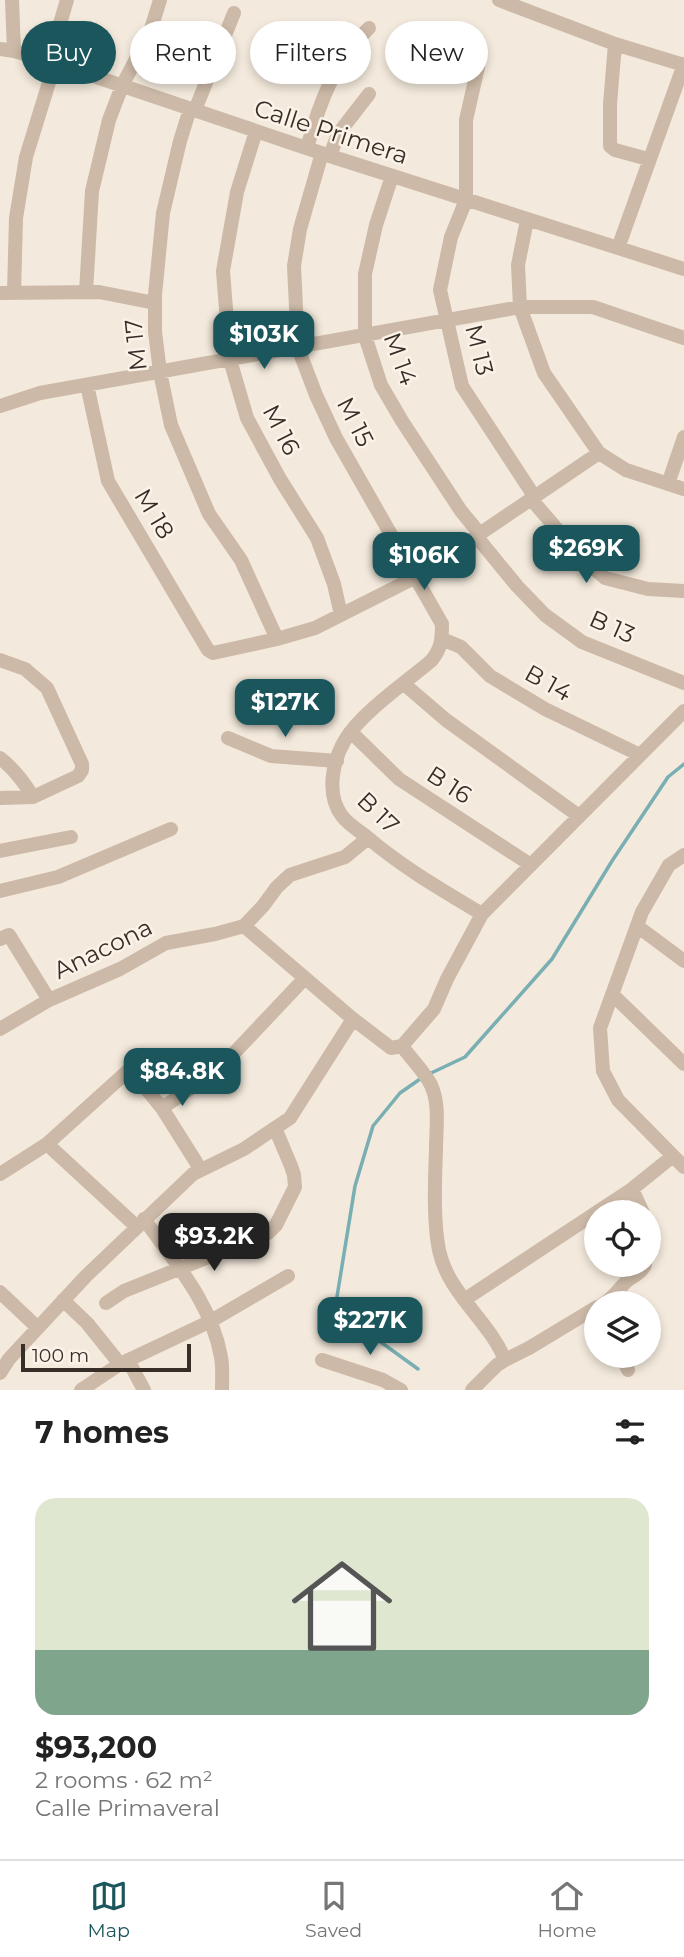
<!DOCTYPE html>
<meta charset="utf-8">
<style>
:root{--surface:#fff;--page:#f6f6f6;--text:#222;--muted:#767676;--line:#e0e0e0;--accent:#1b565c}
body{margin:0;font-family:Montserrat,sans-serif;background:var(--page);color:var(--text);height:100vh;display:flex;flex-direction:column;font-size:26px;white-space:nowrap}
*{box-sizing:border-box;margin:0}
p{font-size:23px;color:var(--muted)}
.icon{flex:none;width:38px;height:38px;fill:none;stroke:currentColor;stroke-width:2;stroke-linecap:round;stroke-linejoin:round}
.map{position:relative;height:1390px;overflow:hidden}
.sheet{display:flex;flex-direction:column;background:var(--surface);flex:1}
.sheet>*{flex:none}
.banner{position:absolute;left:21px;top:21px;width:642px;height:63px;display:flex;gap:14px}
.buttons{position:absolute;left:584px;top:1200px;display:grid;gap:14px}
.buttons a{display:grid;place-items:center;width:77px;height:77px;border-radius:50%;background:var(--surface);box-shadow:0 4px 10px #0003;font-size:35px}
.scale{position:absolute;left:21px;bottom:18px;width:170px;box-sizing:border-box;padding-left:7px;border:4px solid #382e28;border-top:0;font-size:19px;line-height:24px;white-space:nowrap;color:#382e28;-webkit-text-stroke:5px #fbf3e8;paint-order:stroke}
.price{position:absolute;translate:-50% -60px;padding:0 16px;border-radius:14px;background:var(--accent);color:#fff;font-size:23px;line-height:46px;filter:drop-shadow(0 2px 4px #0008)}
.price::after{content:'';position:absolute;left:50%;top:42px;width:21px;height:16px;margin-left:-10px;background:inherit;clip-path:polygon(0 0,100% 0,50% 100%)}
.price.on{background:#222;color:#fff}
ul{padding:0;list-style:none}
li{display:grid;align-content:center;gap:14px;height:371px;padding:0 35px}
li span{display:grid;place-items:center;height:217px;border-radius:21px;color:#555}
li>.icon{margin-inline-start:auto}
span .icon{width:126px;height:126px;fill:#fffc;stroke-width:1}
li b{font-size:30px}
h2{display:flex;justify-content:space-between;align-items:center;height:84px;padding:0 35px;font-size:30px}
.tag{padding:0 24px;border-radius:32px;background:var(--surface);box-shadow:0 4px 10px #0003;font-size:24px;line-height:63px}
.tag.on{background:var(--accent);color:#fff}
.tab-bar{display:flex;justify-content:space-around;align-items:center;height:98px;border-top:2px solid var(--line);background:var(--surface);font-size:19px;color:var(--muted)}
.tab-bar a{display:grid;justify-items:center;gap:4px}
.tab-bar .on{color:var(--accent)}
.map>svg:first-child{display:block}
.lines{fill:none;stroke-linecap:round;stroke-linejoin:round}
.stream{stroke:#79aeb2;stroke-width:3.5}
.minor{stroke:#ccb9a7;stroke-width:14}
.labels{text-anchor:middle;stroke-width:5;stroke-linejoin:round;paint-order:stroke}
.street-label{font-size:24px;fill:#382e28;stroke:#fbf3e8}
</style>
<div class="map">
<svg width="684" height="1390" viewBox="0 0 684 1390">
<rect width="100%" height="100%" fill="#f3e9dc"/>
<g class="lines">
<!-- stream -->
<path class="stream" d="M429 1074 465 1057 552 959 612 861 668 777 684 764
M418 1369 335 1309 355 1186 373 1126 400 1093 423 1077"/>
<!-- minor -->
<path class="minor" d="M12 0 14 51
M499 0 615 44 684 65
M615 44 610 104V146L615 150 648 159
M0 49 14 51 49 61 330 156 684 269
M49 61 67 0
M478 67 466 120V200L451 237 440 290 462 386 534 496
M190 109 180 141 163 213 155 295V332L160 372 171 425 209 514 241 560 277 639
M195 110 234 13
M256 131 237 192 223 271 230 360 247 418 280 479 317 538 334 584 341 615
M307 148C319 104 335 60 369 28
M322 153 300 229 294 266 298 348 316 395 336 438 442 624C442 640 441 649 431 661 406 682 361 713 345 740 332 762 326 795 342 816 348 824 359 831 367 837 402 867 442 890 482 914
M330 156 338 134 369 94
M392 176 376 225 365 274V336L381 385 402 421 461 511 480 534
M527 220 518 265 520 307 544 373 599 453 626 470 684 489
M618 248 684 64
M86 292 92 191 109 120 122 86 150 32 160 0
M0 293 99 292 155 303
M14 293 16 218 26 157 55 63
M87 385 108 481 208 650 213 653 277 639 315 628 416 577 599 453
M0 406 40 393 520 307H593L684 338
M668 484 684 437
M531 499 581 557 605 578 648 589 684 591
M476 536 517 586 545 615 582 642 684 683
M442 639 461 647 490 676 545 709 640 755
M0 660 25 669 47 688 82 764V770L78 776 33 797 0 798
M404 684 446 720 579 816
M351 732 399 779 531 865
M228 738 271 756 337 761
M0 758C14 769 24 782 33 797
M0 851 71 837
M684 855 669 865 642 912 600 1028 603 1071 618 1100 684 1167
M0 891 58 877 171 829
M244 926 353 1019
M637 926 684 961
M0 939 9 935 49 1000
M612 994 684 1064
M0 1029 49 1000 120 969 166 943 215 934 244 926 263 906 277 887 290 875 345 857 368 838
M402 1046 434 1009 447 979 482 914 684 711
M402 1046C411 1059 424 1071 431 1085 440 1104 436 1129 436 1149 435 1179 433 1221 439 1250 448 1294 489 1320 505 1360
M162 1108 220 1068 305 978
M47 1144 137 1227
M0 1174 47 1144 130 1069 162 1108 201 1170
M632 1189 643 1213
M144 1219C174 1261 212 1304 221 1357 223 1368 222 1379 222 1390
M649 1232 651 1242 649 1255
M0 1292 38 1328
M63 1300 87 1323 120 1364
M464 1300 632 1189 673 1156
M106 1303 124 1291 268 1233 276 1225 295 1187 294 1175 291 1166 275 1128
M603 1304C614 1298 619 1288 628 1280 635 1275 641 1273 645 1265
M622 1356 628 1370
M128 1360 144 1390
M322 1360 383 1380 401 1390
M0 1373 9 1359 86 1276 193 1174 244 1149 290 1118 353 1019 391 1048 402 1046
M81 1390 120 1364 211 1321 288 1276
M472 1390 497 1365 505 1360 529 1348 597 1307"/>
</g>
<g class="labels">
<!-- street labels -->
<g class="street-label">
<text transform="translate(331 132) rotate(18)" y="8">Calle Primera</text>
<text transform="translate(136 345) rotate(-96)" y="8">M 17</text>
<text transform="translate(479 350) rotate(76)" y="8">M 13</text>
<text transform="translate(400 359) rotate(70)" y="8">M 14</text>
<text transform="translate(355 422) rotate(63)" y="8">M 15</text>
<text transform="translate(281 430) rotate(63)" y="8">M 16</text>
<text transform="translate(154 514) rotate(59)" y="8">M 18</text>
<text transform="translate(612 627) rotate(24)" y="8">B 13</text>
<text transform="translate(548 683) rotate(29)" y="8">B 14</text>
<text transform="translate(449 785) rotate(33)" y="8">B 16</text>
<text transform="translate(378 813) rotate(44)" y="8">B 17</text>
<text transform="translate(103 949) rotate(-26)" y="8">Anacona</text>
</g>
</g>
</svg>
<div class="buttons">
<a><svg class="icon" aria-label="locate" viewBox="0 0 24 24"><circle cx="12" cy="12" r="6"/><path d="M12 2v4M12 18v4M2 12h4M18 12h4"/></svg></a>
<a><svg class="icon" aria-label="layers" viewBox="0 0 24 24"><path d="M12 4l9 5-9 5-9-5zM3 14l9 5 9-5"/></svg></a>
</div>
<div class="scale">100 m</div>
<b class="price" style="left:264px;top:371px">$103K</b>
<b class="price" style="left:586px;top:585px">$269K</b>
<b class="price" style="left:424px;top:592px">$106K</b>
<b class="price" style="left:285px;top:739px">$127K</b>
<b class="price" style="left:182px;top:1108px">$84.8K</b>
<b class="price on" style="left:214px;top:1273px">$93.2K</b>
<b class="price" style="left:370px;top:1357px">$227K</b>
<div class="banner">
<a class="tag on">Buy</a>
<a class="tag">Rent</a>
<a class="tag">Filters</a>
<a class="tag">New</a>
</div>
</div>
<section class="sheet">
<h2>7 homes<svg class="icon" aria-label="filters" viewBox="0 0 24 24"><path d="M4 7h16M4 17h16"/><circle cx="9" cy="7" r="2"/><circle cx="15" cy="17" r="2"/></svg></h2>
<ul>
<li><span style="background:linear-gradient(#dfe7d0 70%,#7fa58c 0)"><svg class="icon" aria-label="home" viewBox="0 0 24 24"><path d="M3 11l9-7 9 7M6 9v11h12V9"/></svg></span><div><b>$93,200</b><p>2 rooms · 62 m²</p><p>Calle Primaveral</p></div></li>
</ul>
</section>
<nav class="tab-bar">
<a class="on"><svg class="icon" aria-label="map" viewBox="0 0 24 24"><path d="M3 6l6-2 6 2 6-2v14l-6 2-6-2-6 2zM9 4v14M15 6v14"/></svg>Map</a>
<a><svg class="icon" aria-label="saved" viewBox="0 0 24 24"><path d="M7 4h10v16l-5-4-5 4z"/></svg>Saved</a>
<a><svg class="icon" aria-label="home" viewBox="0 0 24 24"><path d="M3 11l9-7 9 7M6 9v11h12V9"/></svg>Home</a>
</nav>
